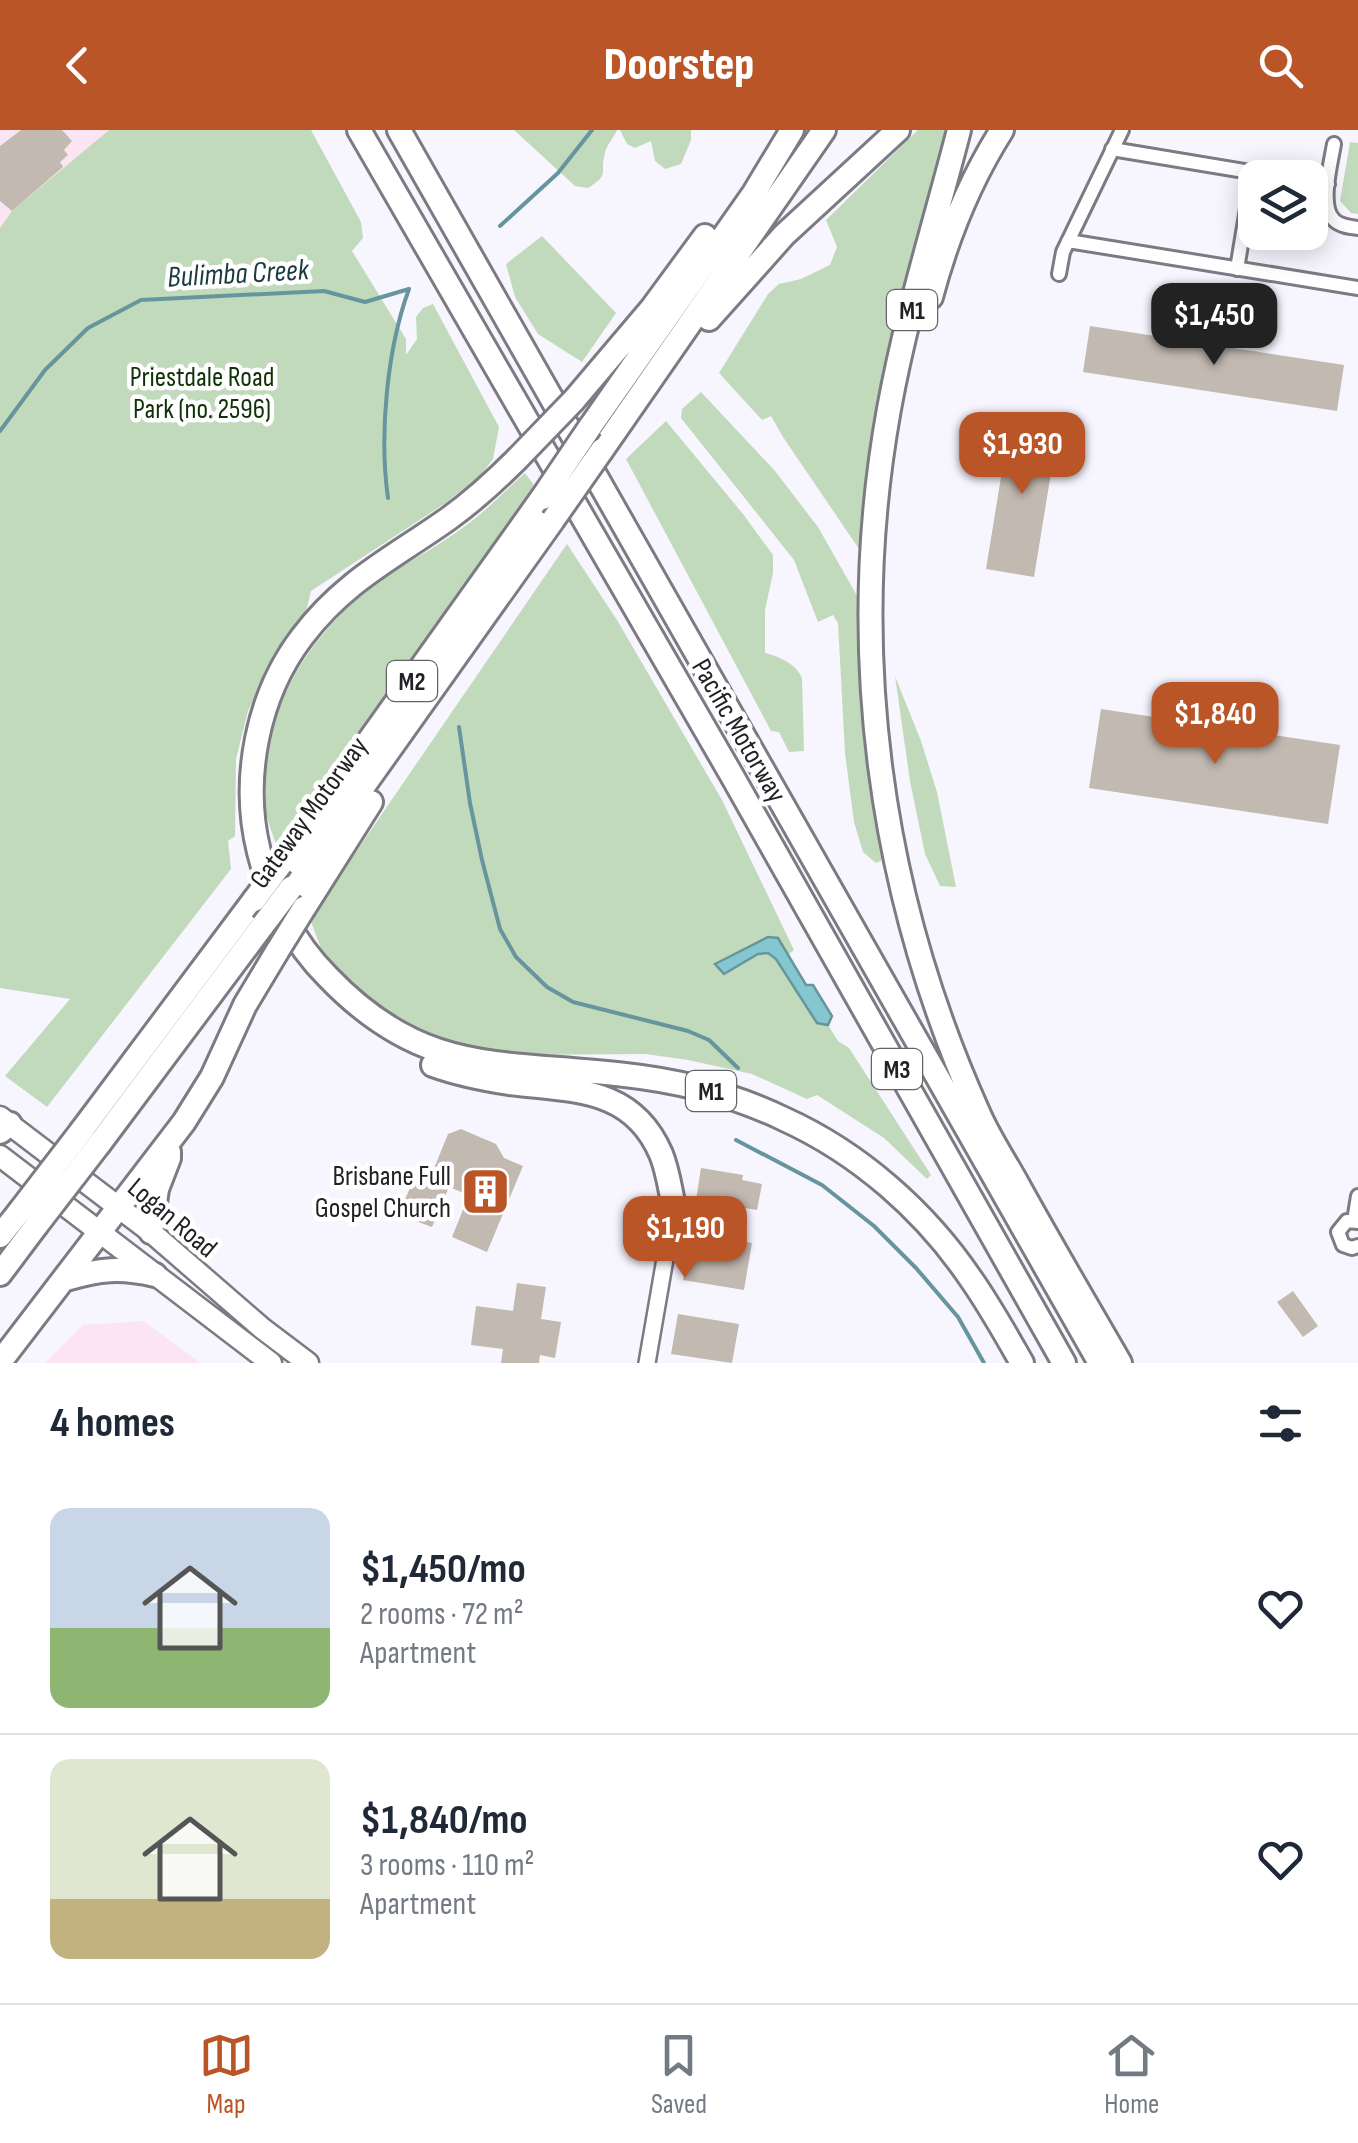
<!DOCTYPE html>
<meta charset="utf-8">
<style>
:root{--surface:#fff;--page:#f2f2f3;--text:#1f2937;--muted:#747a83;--line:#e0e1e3;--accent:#ba5527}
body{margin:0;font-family:"Sofia Sans Condensed",sans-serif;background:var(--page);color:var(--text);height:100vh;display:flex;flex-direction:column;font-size:38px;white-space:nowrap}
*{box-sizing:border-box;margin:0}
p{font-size:32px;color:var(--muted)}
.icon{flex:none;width:55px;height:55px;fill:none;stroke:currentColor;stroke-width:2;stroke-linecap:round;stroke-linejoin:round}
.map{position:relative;height:1233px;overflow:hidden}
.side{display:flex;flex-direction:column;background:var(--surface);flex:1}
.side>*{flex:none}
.buttons{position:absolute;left:1238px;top:30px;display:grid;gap:20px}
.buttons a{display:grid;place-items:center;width:90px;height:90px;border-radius:20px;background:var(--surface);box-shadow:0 5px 25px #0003;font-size:50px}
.price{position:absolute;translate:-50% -85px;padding:0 22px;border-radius:20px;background:var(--accent);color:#fff;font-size:32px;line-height:65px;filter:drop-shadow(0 2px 5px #0008)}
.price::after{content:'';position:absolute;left:50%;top:60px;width:30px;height:22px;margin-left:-15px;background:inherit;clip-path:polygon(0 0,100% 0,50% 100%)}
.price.current{background:#222;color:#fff}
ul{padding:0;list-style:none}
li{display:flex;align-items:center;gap:30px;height:250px;padding:0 50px}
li+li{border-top:2px solid var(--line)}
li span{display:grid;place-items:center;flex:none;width:280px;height:200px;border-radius:20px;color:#555}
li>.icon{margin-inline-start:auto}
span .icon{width:120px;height:120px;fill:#fffc;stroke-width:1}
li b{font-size:42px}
h2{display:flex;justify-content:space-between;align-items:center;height:120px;padding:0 50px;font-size:42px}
header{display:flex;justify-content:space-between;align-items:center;height:130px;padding:0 50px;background:var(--accent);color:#fff;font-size:45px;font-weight:800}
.tab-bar{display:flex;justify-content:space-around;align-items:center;height:140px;border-top:2px solid var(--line);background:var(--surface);font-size:28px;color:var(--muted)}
.tab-bar a{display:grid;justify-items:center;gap:5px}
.tab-bar .current{color:var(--accent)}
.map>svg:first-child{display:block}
.commercial{fill:#fbe5f3}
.green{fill:#c2dabc}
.water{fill:#85c7d1;stroke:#67959d;stroke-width:2.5}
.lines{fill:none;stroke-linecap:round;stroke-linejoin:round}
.stream{stroke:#67959d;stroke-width:4}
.building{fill:#c2b9b1}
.minor-casing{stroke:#7c7a83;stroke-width:18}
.tertiary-casing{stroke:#7c7a83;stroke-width:20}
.primary-casing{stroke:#7c7a83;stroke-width:25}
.motorway-casing{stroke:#7c7a83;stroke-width:28}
.minor{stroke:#fff;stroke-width:12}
.tertiary{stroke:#fff;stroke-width:15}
.primary{stroke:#fff;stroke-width:20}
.motorway{stroke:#fff;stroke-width:22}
.motorway-bridge-casing{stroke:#7c7a83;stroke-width:28;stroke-linecap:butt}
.motorway-bridge{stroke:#fff;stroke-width:22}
.labels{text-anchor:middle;stroke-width:9;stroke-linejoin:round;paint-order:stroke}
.shield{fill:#fff;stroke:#646466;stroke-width:2.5}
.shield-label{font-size:25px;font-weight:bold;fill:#222125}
.park-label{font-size:28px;fill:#103207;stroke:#fff}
.street-label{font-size:28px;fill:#222125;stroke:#fff}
.poi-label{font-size:28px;fill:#222125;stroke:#fff;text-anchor:end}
.water-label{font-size:30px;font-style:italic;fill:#193a3f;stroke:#fff}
</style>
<header><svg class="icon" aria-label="back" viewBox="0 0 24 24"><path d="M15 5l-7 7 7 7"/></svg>Doorstep<svg class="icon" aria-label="search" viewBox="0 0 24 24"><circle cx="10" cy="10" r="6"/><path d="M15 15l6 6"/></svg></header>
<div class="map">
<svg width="1358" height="1233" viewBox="0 0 1358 1233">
<rect width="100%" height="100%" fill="#f7f5fe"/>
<!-- commercial -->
<path class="commercial" d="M0 0H109L12 81 0 98Z
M143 1191 201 1233H45L83 1195Z"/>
<!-- green -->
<path class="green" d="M109 0H311L361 92 363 108 352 121 406 209V225L417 209 416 187 423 178 433 174 499 297 493 329 481 345 444 374 311 461 306 482 275 525 248 581 236 629 235 706 228 711 231 739 47 977 5 946 70 869 0 858V98L12 81Z
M514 0H617C614 7 606 16 605 23 599 44 611 43 588 58L575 56Z
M620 0H691V10L681 34 665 39 655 31 651 11 635 18 627 14Z
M918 0H944L945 6 906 145 863 366 859 419 783 307 771 286 762 290 719 243 768 164 779 154 801 149 830 135 837 117 826 90Z
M1350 12 1358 13V84L1351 83 1340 71Z
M542 106 616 183 582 232 538 204 515 167 506 134Z
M701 262 775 341 818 397 860 471 863 570 872 663 883 725 881 731 876 733 863 722 854 692 845 623 838 493 833 485 818 492 794 430 681 288 682 279Z
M666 291 743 384 773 425V443L765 480V523C780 527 795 533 802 548L804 621 789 622 779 602 771 601 626 329Z
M525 343 534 355 480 434 276 715C273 703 266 690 266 678 261 601 288 538 342 483 349 476 356 468 364 462 397 437 435 419 468 394 488 379 506 360 525 343Z
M567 414 617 490 722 670 794 820 788 825 778 808 735 839 758 824 767 823 776 829 817 893 828 895 838 911 849 918 931 1045 927 1049 884 1008 817 965 807 969 752 944 688 930 645 924 495 925 426 906 389 885 329 840 310 789Z
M895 546 921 611 937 662 956 757 940 756 925 724 910 651Z"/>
<!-- water -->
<path class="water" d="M768 807 778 808 806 855H813L832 886 828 895 817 893 776 829 768 823 758 824 724 844 715 834Z"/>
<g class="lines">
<!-- stream -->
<path class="stream" d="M500 96 558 43 592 0
M0 301 45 240 88 198 141 170 324 161 365 172 409 159
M388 368C379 305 387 219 409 159
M459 597 470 673 482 730 500 799 516 827 547 857 573 872 688 901 709 910 738 938
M736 1010 822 1055 874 1096 916 1138 958 1187 984 1233"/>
</g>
<!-- building -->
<path class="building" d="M21 0H62L72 11 64 20 68 25 60 32 63 37 12 81 0 71V16Z
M1090 196 1344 235 1337 281 1083 242Z
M1011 286 1059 294 1034 447 986 439Z
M1101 579 1340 615 1328 694 1089 658Z
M461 999 496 1014 504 1028 523 1036 487 1122 452 1107 469 1065 449 1057 432 1097 399 1085 419 1035 433 1041 448 1004Z
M701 1038 743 1045 742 1050 762 1054 757 1080 696 1070Z
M691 1103 752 1113 744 1160 683 1150Z
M517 1153 546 1157 541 1189 561 1192 555 1228 540 1225 539 1233H501L503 1219 471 1215 476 1176 513 1181Z
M1293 1161 1318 1196 1303 1207 1277 1172Z
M678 1184 739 1194 732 1233 671 1224Z"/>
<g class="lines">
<defs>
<path id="minor" d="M1334 14C1331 33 1319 76 1334 90 1340 96 1350 97 1358 98
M1112 19 1286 48
M1310 51 1328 54
M1068 111 1358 158
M1237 139 1253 42
M1059 144 1063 122 1122 0
M1354 1091 1358 1066
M1358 1092 1347 1091 1338 1102 1343 1115 1352 1118 1358 1116"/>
<path id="tertiary" d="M647 1233 674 1077"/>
<path id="primary" d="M0 987 151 1102 263 1199 308 1233
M0 1026 271 1233"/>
<path id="motorway" d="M359 0 731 644 1064 1233
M399 0 1100 1233
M959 0C935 93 906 185 889 279 846 517 879 762 978 982 989 1008 1005 1031 1018 1055 1051 1115 1086 1174 1120 1233
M931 167C947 107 969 52 1002 0
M709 189 784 105 898 0
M574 270 652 178 705 106
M590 297 754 63 792 0
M602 320 824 0
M516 330C495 351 473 371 448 389 393 428 344 451 302 507 257 566 241 650 259 722 270 767 294 813 327 846 423 947 500 930 625 945 680 951 734 965 784 989 859 1023 925 1081 971 1149 990 1176 1006 1205 1022 1233
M281 734 542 368
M291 758 553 390
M304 778 371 672
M433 935C458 944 483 949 509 953 572 961 632 956 661 1024 668 1041 670 1059 674 1077
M82 1000 254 770
M0 1002 10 994
M100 1013 263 795
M151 1102 157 1059 169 1028V1022
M0 1106 19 1082
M0 1144 36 1096
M66 1149C100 1139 120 1137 155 1145
M0 1232 184 992 212 947 245 875 278 820"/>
</defs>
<!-- minor casing -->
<use href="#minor" class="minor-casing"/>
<!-- tertiary casing -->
<use href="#tertiary" class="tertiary-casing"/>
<!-- primary casing -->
<use href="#primary" class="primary-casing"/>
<!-- motorway casing -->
<use href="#motorway" class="motorway-casing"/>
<!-- minor -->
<use href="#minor" class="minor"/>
<!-- tertiary -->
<use href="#tertiary" class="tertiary"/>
<!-- primary -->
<use href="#primary" class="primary"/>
<!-- motorway -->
<use href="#motorway" class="motorway"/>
<defs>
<path id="motorway-bridge" d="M516 330 574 270
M542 368 590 297
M553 390 602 320
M254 770 281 734
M263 795 291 758
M278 820 304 778
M19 1082 82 1000
M36 1096 100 1013"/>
</defs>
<!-- motorway-bridge casing -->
<use href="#motorway-bridge" class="motorway-bridge-casing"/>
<!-- motorway-bridge -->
<use href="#motorway-bridge" class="motorway-bridge"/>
</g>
<!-- icons -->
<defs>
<symbol id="building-square" viewBox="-11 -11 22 22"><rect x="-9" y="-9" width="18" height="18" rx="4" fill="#ba5527" stroke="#fff"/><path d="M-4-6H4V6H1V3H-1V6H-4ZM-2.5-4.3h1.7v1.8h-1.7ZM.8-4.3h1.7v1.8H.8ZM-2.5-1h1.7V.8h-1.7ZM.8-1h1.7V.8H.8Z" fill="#fff"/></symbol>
</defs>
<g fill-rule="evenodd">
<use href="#building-square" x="458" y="1034" width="55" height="55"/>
</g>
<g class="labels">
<!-- shield labels -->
<g class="shield">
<rect x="887" y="160" width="50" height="40" rx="8"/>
<rect x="387" y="531" width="50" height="40" rx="8"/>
<rect x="872" y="919" width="50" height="40" rx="8"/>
<rect x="686" y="941" width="50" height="40" rx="8"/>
</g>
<g class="shield-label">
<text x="912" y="189">M1</text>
<text x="412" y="560">M2</text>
<text x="897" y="948">M3</text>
<text x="711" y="970">M1</text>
</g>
<!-- park labels -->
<g class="park-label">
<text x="202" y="256">Priestdale Road<tspan x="202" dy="32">Park (no. 2596)</tspan></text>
</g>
<!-- street labels -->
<g class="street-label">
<text transform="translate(740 600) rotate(60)" y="10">Pacific Motorway</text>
<text transform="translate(308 682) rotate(-54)" y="10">Gateway Motorway</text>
<text transform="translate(173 1087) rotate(40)" y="10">Logan Road</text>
</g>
<!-- poi labels -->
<g class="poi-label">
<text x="451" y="1055">Brisbane Full<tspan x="451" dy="32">Gospel Church</tspan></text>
</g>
<!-- water labels -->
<g class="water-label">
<text transform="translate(238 143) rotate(-3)" y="10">Bulimba Creek</text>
</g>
</g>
</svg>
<div class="buttons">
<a><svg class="icon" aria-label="layers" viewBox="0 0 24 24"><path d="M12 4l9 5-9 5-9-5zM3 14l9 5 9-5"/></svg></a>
</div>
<b class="price current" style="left:1214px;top:238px">$1,450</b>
<b class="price" style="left:1022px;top:367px">$1,930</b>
<b class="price" style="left:1215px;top:637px">$1,840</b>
<b class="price" style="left:685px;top:1151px">$1,190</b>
</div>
<section class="side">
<h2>4 homes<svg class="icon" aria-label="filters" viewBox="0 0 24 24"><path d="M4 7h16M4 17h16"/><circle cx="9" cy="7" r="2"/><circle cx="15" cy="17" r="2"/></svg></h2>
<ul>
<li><span style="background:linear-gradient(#c9d6e8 60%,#8fb573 0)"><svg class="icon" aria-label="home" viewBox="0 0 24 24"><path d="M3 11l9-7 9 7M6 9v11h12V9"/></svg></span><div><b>$1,450/mo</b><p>2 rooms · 72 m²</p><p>Apartment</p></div><svg class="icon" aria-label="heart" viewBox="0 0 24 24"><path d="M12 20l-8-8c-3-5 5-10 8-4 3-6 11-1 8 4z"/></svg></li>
<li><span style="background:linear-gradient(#dfe7d0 70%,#c2b280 0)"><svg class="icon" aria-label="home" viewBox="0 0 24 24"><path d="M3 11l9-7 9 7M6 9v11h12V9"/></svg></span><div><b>$1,840/mo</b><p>3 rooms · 110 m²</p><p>Apartment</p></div><svg class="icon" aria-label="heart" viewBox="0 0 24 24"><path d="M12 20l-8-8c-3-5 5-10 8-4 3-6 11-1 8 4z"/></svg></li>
</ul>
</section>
<nav class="tab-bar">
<a class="current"><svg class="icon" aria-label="map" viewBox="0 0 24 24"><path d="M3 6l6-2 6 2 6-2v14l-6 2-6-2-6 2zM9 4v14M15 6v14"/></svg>Map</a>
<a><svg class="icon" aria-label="saved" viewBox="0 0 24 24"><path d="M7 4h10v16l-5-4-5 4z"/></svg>Saved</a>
<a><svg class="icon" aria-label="home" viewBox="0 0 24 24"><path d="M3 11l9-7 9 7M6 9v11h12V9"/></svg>Home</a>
</nav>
